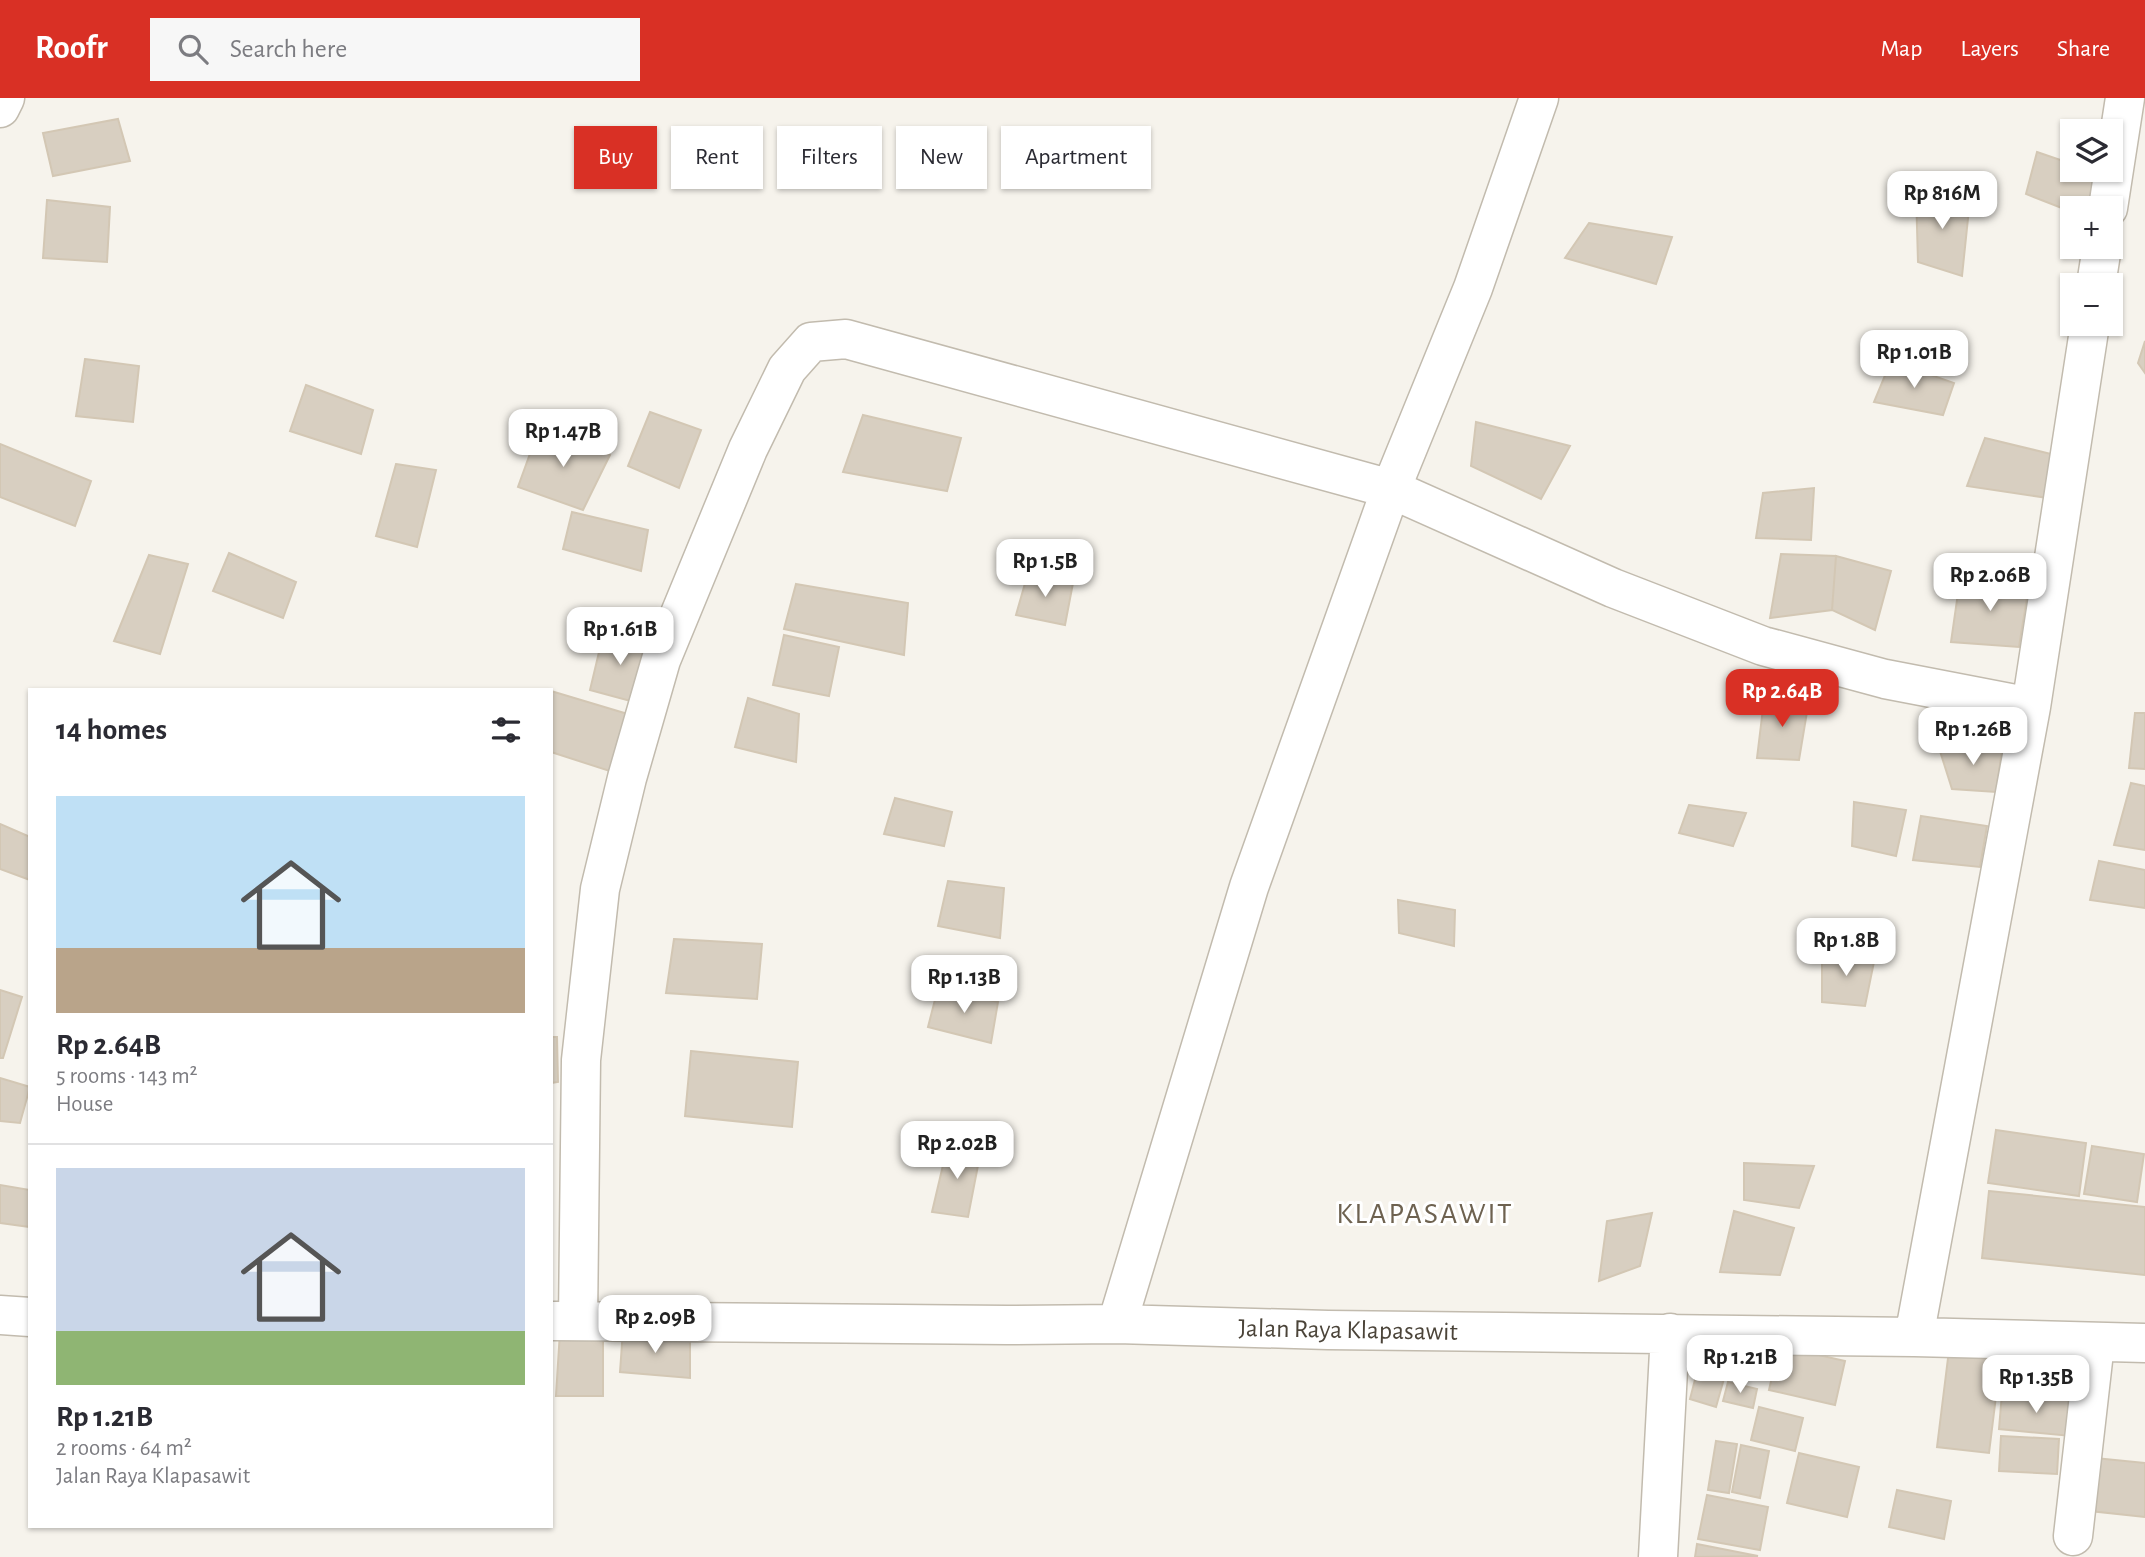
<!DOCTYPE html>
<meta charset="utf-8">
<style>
:root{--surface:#fff;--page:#f7f7f7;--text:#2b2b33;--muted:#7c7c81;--line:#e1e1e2;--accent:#d93025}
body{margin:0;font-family:"Alegreya Sans",sans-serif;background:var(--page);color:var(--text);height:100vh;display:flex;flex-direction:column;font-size:26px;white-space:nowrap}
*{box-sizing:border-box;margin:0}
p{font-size:23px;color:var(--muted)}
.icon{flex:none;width:38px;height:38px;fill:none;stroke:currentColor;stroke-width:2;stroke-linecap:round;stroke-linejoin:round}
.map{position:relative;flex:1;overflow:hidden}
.details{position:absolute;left:28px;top:590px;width:525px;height:840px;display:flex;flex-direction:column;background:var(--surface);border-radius:0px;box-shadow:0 2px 5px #0004}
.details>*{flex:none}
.banner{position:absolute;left:574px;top:28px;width:665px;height:63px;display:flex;gap:14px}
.tools{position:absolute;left:2060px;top:21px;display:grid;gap:14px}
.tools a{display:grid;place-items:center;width:63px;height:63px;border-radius:0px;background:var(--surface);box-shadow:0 2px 5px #0004;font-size:35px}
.price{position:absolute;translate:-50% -60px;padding:0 16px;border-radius:14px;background:#fff;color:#222;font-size:23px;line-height:46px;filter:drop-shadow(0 2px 4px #0008)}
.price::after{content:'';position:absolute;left:50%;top:42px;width:21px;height:16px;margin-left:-10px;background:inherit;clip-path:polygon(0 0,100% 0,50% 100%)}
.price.current{background:var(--accent);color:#fff}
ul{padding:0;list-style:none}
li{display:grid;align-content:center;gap:14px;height:371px;padding:0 28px}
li+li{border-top:2px solid var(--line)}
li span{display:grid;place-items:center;height:217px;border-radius:0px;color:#555}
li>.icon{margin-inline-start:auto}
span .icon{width:126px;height:126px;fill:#fffc;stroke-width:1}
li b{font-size:30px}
h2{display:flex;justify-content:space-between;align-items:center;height:84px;padding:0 28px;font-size:30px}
.pill{padding:0 24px;border-radius:0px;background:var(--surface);box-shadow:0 2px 5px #0004;font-size:24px;line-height:63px}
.pill.current{background:var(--accent);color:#fff}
header{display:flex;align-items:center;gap:42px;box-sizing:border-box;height:98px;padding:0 35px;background:var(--accent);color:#fff}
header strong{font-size:33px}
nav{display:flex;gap:38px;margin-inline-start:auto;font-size:24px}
.search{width:490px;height:63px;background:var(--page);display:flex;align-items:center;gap:18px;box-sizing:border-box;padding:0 24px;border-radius:0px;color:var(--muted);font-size:26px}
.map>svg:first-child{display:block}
.building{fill:#d8cfc1;stroke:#d3c7b4;stroke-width:2}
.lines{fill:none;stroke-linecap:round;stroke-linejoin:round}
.minor-casing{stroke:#c2bbae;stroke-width:41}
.minor{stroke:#fff;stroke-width:38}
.labels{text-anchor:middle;stroke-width:6;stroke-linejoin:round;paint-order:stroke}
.street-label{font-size:26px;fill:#4b4439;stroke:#fff}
.quarter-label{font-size:30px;letter-spacing:2px;fill:#6e6250;stroke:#fff}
</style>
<header>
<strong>Roofr</strong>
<div class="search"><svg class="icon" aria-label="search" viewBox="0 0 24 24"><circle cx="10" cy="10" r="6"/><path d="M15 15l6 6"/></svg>Search here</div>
<nav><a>Map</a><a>Layers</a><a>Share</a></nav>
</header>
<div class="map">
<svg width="2145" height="1459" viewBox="0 0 2145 1459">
<rect width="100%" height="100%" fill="#f6f3ec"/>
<!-- building -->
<path class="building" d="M118 21 130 63 53 78 43 35Z
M2037 54 2072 66V72H2089L2098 75 2089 110H2072V114L2026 96Z
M1916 94 1970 101 1962 178 1918 164Z
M47 102 110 109 107 164 43 160Z
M1589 125 1672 139 1656 186 1565 160Z
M2145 243V275L2138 265Z
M85 261 139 268 133 324 76 318Z
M1891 263 1954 285 1943 317 1874 304Z
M306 287 373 312 361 356 290 333Z
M650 314 701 332 679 390 628 368Z
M863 317 961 340 947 393 843 374Z
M1476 324 1570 348 1541 401 1471 368Z
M540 328 610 357 583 412 518 389Z
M1985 340 2051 356 2048 400 1967 388Z
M0 346 91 383 75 428 0 399Z
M396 366 436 372 417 449 376 438Z
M1814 390 1811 442 1756 440 1763 395Z
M572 414 648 432 641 473 563 451Z
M229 455 296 484 283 520 213 493Z
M1781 456 1836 458 1832 512 1770 520Z
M149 457 188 466 160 556 114 543Z
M1836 458 1891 473 1875 532 1832 512Z
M1028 475 1073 485 1065 527 1016 517Z
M1960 481 2029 487 2019 549 1951 544Z
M796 486 908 505 904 557 784 531Z
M604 533 650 545 638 605 590 592Z
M784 537 839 549 829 598 773 587Z
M551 593 631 617 616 675 551 654Z
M1765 594 1808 608 1799 662 1757 660Z
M748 600 799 616 796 664 735 649Z
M2135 615H2145V671L2129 670Z
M2003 645 1996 694 1952 691 1939 650Z
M2131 685 2145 688V752L2114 747Z
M895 700 952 714 944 748 884 736Z
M1854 704 1906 712 1896 758 1852 748Z
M1689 707 1746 715 1733 748 1679 735Z
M1921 718 1987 728 1980 769 1913 762Z
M0 726 30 739V782L0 771Z
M2099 763 2145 772V810L2090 802Z
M948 783 1004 790 1000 840 938 828Z
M1398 802 1455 812 1454 848 1399 835Z
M674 841 762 846 757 901 666 895Z
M1822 854 1875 859 1865 908 1822 904Z
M938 890 998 904 991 945 928 929Z
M0 892 22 899 3 960H0Z
M551 939H557L558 984 551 985Z
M691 953 798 964 792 1029 685 1018Z
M0 980 30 989 20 1025 0 1023Z
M1996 1032 2086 1045 2079 1098 1988 1085Z
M948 1046 981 1052 968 1119 932 1114Z
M2092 1048 2144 1056 2137 1104 2084 1096Z
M1744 1065 1814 1068 1799 1110 1744 1102Z
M0 1087 30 1092V1129L0 1125Z
M1989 1093 2145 1109V1177L1982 1160Z
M1734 1113 1794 1130 1780 1177 1720 1174Z
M1652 1115 1640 1168 1599 1183 1607 1123Z
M623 1232 690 1242V1280L620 1274Z
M560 1233 603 1236V1298H556Z
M1779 1248 1845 1263 1835 1307 1769 1292Z
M1949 1252 2001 1258 1989 1355 1937 1349Z
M2016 1253 2084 1262 2079 1296 2011 1286Z
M1700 1262 1727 1270 1716 1309 1690 1301Z
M1728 1284 1757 1291 1753 1310 1723 1303Z
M2002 1295 2074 1303 2071 1338 1999 1331Z
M1759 1309 1803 1320 1795 1353 1751 1342Z
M2001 1338 2059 1341 2057 1376 1999 1373Z
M1716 1343 1737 1346 1729 1395 1708 1392Z
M1741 1347 1769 1353 1760 1400 1732 1394Z
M1799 1355 1859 1369 1847 1419 1787 1405Z
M2095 1360 2145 1365V1419L2090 1413Z
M1897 1392 1951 1403 1944 1441 1889 1429Z
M1707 1397 1768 1409 1760 1452 1698 1441Z
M1697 1446 1758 1458 1695 1459Z"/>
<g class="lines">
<defs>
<path id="minor" d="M0 10 5 0
M2108 110 2125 0
M2096 187 2102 149
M0 1217 30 1219
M553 1223 1007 1227 1117 1226 1328 1232 1914 1239 2145 1245
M578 1223 581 962 600 791 627 680 661 562 748 351 787 271 811 244 846 241 1391 391 1613 490 1763 548 1885 581 2031 609
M1117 1226 1249 789 1391 391 1473 190 1539 0
M1914 1239 2031 609 2090 226
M2073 1438 2095 1245
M1658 1459 1670 1235"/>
</defs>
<!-- minor casing -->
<use href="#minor" class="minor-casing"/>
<!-- minor -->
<use href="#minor" class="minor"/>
</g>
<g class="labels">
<!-- street labels -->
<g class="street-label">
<text transform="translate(1348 1231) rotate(1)" y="9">Jalan Raya Klapasawit</text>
</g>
<!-- quarter labels -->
<g class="quarter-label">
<text x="1425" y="1125">KLAPASAWIT</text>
</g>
</g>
</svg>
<div class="tools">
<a><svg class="icon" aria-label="layers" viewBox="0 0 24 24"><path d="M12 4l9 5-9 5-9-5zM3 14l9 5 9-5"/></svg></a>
<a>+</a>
<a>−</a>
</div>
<b class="price" style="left:1942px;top:133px">Rp 816M</b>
<b class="price" style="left:1914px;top:292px">Rp 1.01B</b>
<b class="price" style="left:563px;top:371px">Rp 1.47B</b>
<b class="price" style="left:1045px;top:501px">Rp 1.5B</b>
<b class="price" style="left:1990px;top:515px">Rp 2.06B</b>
<b class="price" style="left:620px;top:569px">Rp 1.61B</b>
<b class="price current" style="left:1782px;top:631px">Rp 2.64B</b>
<b class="price" style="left:1973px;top:669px">Rp 1.26B</b>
<b class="price" style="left:1846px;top:880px">Rp 1.8B</b>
<b class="price" style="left:964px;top:917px">Rp 1.13B</b>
<b class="price" style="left:957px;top:1083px">Rp 2.02B</b>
<b class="price" style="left:655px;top:1257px">Rp 2.09B</b>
<b class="price" style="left:1740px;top:1297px">Rp 1.21B</b>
<b class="price" style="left:2036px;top:1317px">Rp 1.35B</b>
<div class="banner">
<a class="pill current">Buy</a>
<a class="pill">Rent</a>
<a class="pill">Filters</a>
<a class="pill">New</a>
<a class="pill">Apartment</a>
</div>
<section class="details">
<h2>14 homes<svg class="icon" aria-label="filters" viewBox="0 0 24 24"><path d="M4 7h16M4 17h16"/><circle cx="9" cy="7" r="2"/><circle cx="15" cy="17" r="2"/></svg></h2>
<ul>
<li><span style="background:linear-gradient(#bfe0f5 70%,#b9a48a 0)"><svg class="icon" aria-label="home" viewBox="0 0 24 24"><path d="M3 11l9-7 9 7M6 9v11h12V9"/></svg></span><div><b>Rp 2.64B</b><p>5 rooms · 143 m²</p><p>House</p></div></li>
<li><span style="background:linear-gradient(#c9d6e8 75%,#8fb573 0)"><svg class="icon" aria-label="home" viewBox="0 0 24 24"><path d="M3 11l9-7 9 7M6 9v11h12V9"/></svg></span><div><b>Rp 1.21B</b><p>2 rooms · 64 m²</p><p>Jalan Raya Klapasawit</p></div></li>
</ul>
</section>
</div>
